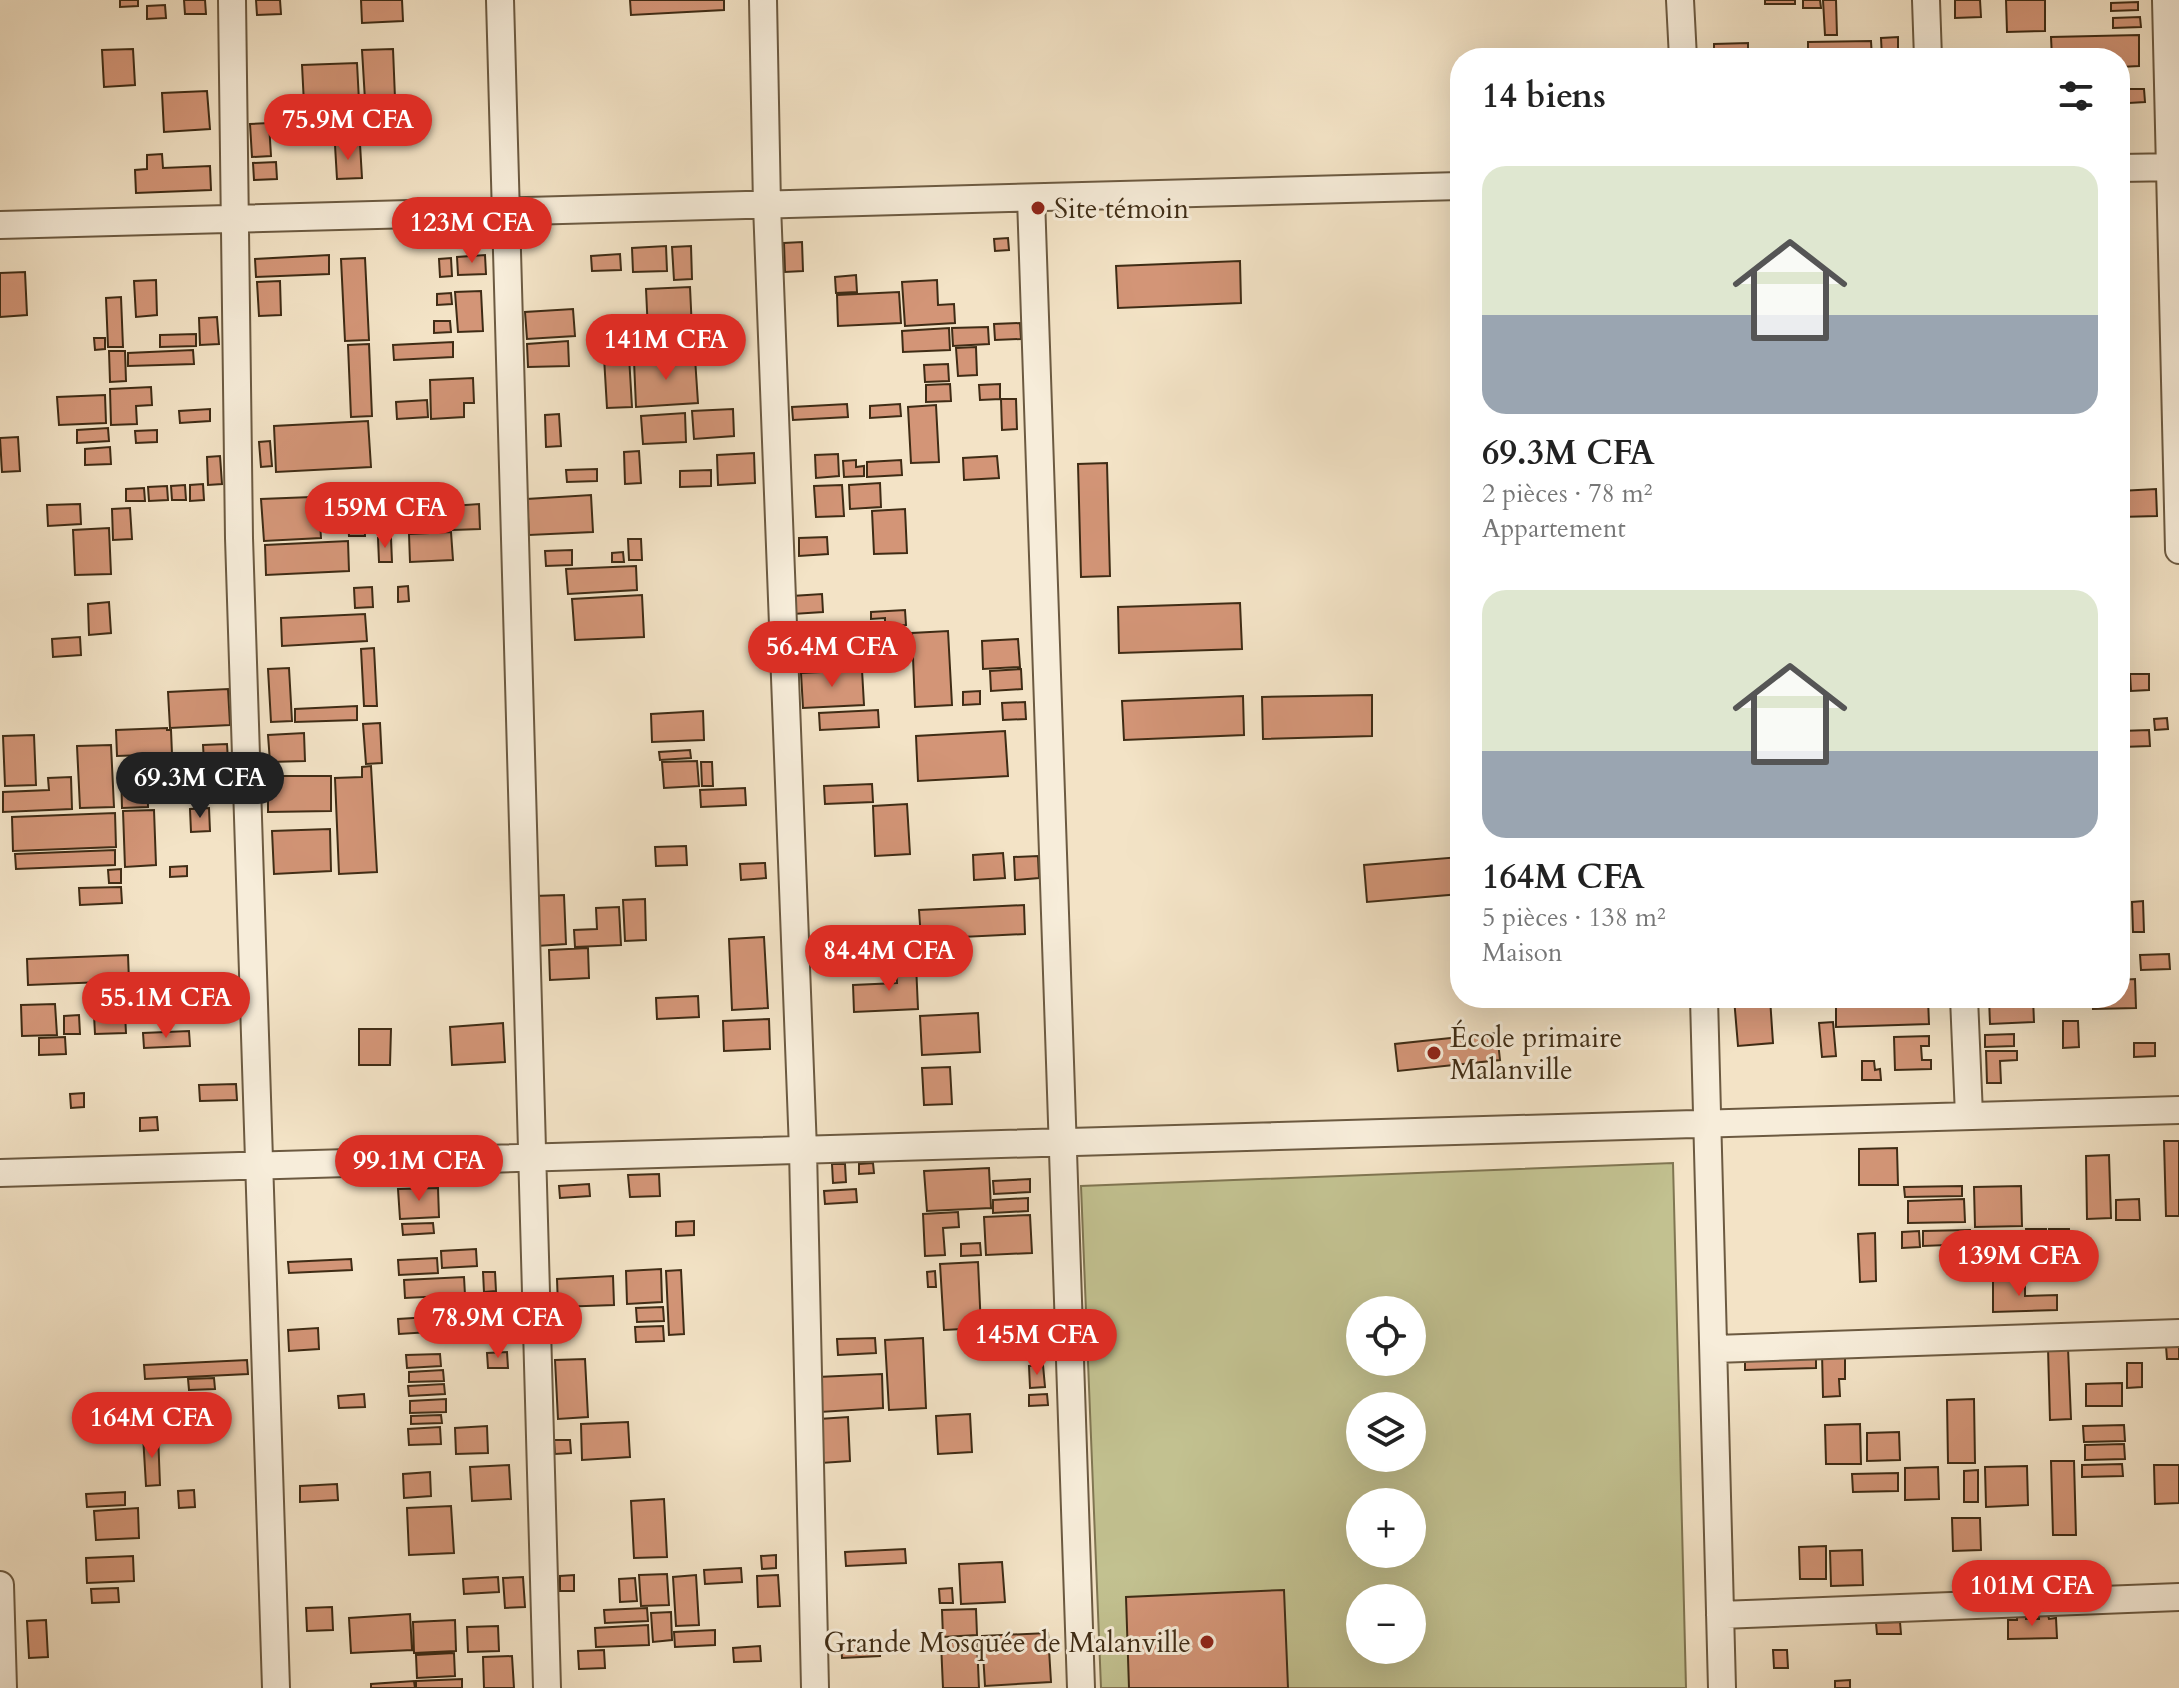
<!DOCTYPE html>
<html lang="fr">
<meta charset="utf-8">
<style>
:root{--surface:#fff;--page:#f6f6f6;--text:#222;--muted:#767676;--accent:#d93025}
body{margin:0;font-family:Cardo,serif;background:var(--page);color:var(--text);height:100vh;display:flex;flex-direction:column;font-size:30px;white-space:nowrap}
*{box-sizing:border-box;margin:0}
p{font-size:26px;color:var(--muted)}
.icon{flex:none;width:44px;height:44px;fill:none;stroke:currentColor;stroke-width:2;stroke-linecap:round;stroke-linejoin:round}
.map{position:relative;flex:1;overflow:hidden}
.drawer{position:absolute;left:1450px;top:48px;width:680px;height:960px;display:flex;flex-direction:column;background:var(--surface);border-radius:32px;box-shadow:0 8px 32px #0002}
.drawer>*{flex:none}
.buttons{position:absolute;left:1346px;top:1296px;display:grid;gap:16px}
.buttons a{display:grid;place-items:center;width:80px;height:80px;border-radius:50%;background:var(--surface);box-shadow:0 8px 32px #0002;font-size:40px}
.price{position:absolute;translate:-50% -68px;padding:0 18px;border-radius:28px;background:var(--accent);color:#fff;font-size:26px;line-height:52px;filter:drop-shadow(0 2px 4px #0008)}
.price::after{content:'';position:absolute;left:50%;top:48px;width:24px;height:18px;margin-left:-12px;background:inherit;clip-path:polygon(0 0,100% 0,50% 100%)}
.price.selected{background:#222;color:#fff}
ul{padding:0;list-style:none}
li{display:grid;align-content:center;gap:16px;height:424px;padding:0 32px}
li span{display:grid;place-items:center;height:248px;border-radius:24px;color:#555}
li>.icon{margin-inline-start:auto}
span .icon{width:144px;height:144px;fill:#fffc;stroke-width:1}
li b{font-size:34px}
h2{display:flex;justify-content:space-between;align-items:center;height:96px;padding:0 32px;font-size:34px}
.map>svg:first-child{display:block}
.green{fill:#c2c190;stroke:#807652;stroke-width:2;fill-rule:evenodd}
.building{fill:#d39577;stroke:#3f2c15;stroke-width:2}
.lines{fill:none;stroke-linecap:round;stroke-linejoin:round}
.street-casing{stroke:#6c5a41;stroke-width:30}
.street{stroke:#f7edda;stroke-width:26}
.poi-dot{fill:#8f2418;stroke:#f7edda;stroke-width:3}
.labels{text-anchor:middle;stroke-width:6;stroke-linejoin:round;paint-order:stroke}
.poi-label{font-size:28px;fill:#3f2c15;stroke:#f7edda;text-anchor:start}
</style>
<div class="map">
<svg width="2179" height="1688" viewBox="0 0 2179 1688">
<rect width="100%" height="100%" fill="#f3e3c6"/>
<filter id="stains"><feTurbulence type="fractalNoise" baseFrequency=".0025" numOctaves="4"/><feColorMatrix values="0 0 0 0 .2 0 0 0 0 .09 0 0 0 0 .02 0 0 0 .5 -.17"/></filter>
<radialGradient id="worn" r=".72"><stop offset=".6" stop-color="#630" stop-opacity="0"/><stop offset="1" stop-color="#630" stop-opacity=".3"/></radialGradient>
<!-- green -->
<path class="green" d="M1673 1163 1686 1688H1101L1081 1186ZM1360 1310H1412V1362H1360ZM1360 1406H1412V1458H1360ZM1360 1502H1412V1554H1360ZM1360 1598H1412V1650H1360Z"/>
<!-- building -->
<path class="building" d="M120 0H138V6L120 7Z
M184 0H205L206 14H185Z
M256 0H280L281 14 257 15Z
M361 0H402L403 21 362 23Z
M630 0H724V10L631 15Z
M1765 0H1795V4H1765Z
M1803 0H1820L1821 8H1803Z
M1823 0H1836L1837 35H1825Z
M1955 0H1980L1981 17 1955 18Z
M2006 0H2045V31L2007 32Z
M2138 2V10L2111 11V3Z
M165 5 166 18 147 19V6Z
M2140 17 2141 27 2113 28V18Z
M2139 35V66L2120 67V58H2052L2051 37Z
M1898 37V58H1882L1881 38Z
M1871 41 1872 58H1808V42Z
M1748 43V58H1714V44Z
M133 49 135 85 104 87 102 50Z
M393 49 395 98 365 100 362 50Z
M357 63 359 101 304 104 302 65Z
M2129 89H2144L2145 102 2129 103Z
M207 91 210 129 164 132 162 93Z
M325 106 326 121 285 123 284 108Z
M269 123 271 156 252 157 250 124Z
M360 144 362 178 337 179 335 145Z
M162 154 163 168 210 166 211 190 136 193 135 170 147 169V155Z
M276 162 277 179 254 180 253 163Z
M1008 238 1009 250 995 251 994 239Z
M802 242 803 271 785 272 784 243Z
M666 246 667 271 633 272 632 248Z
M691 246 692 279 674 280 672 247Z
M620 254 621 270 592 271 591 256Z
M329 255V274L256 277 255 259Z
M485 255 486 274 458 275 457 257Z
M365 258 369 340 345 341 341 259Z
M451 258 452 276 440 277 439 259Z
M1240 261 1241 303 1118 308 1116 266Z
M25 272 27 315 0 317V273Z
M856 275 857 292 836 293 835 277Z
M156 280 157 315 136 317 134 281Z
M937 280 938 305 954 304 955 323 905 326 902 282Z
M280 281 281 315 259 316 257 282Z
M690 287 692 330 648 332 646 289Z
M481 291 483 331 458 332 455 292Z
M899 292 901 323 838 326 837 295Z
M451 293 452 304 437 305V294Z
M121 297 123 347H108L106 298Z
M573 309 575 336 527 339 525 312Z
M217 317 219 344 200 345 199 318Z
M434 321H450L451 332 434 333Z
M1020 323 1021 339 995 340 994 324Z
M988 327 989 344 953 346 952 328Z
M949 328 950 350 903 352 902 331Z
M196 334V346L160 347V335Z
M94 338H105V349L95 350Z
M628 339 632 407 607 408 603 340Z
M568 341 569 366 528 367 527 344Z
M453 342V357L394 360 393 345Z
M369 344 372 416 351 417 348 345Z
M976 347 977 375 958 376 956 348Z
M193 350 194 364 128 366V353Z
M109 351H125L126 381 110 382Z
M695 358 698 403 636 407 634 361Z
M948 364 949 381 925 382 924 365Z
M473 378 474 403H464V417L431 419 430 380Z
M950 384 951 401 926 402V385Z
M1000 384V399L980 400 979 385Z
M151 387 152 405 136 406 137 424 111 425 110 389Z
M105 395 106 423 59 425 57 397Z
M1001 399H1016L1017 429 1002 430Z
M427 400 428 417 397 419 396 402Z
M847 404 848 417 793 420 792 407Z
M900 404 901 416 870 418V406Z
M936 405 939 462 911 463 908 407Z
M210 409V421L180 423 179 411Z
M733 409 734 436 694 439 692 411Z
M685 413 686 442 643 444 641 416Z
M559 414 561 446 546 447 545 415Z
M368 421 371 467 276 472 274 426Z
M108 428 109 441 77 443V430Z
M157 430V442L136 443 135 431Z
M18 437 20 471 2 472 0 438Z
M270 441 272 466 261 467 259 442Z
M110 447 111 464 85 465V449Z
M639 451 641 483 625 484 624 452Z
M754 453 755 483 718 485 717 455Z
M838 454 839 476 816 478 815 455Z
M220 456 222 484 208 485 207 457Z
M997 456 999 478 964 480 963 458Z
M856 460V467L864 466V476L844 477 843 461Z
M901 460 902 475 867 477V462Z
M1107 463 1110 576 1081 577 1078 464Z
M597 469V481L567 482 566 470Z
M711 470V486L680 487V471Z
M880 483 881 507 850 509 849 485Z
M203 484 204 500 190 501V485Z
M373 484 374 494H353V485Z
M185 485 186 500H172L171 486Z
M842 485 844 516 816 517 814 486Z
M167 486 168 500 149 501 148 487Z
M144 488 145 501H126V489Z
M2156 489 2157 516 2120 517V491Z
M363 495 365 536H349L347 506 319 507 321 538 264 541 261 499Z
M404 495 405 517 448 514 449 529 376 533 374 496Z
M591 495 593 532 529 535 527 499Z
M80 504 81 524 48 526 47 505Z
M479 504 480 529 453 530 452 506Z
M130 508 132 539 113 540 112 509Z
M905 509 907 553 874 554 872 511Z
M109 528 111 574 75 575 73 530Z
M451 532 453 560 410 562 409 534Z
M827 537 828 554 799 556V538Z
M378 538H391L392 562H379Z
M628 539H641L642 560H629Z
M348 541 349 571 266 575 265 545Z
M572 550V565L546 566 545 551Z
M623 552 624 562H612V553Z
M636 566 637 590 568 594 566 569Z
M408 586 409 601 398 602V587Z
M372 587 373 607 355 608 354 588Z
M822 594 823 612 793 614 792 596Z
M642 595 644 637 575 640 572 599Z
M109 602 111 633 89 635 88 604Z
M1240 603 1242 649 1119 653 1118 607Z
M905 610 906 625 885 626V618L871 619V612Z
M365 614 367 641 282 646 281 618Z
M948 631 952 705 915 707 912 633Z
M80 637 81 655 53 657 52 639Z
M1018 639 1020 667 983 669 982 641Z
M374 648 377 706H364L361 649Z
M289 668 292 721 271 722 268 669Z
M1021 669 1022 689 991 691 990 671Z
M862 670 864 705 803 708 801 673Z
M2130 674H2149V690L2131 691Z
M228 689 230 725 170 728 168 692Z
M980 691V704L963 705V692Z
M1372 695V736L1263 739 1262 697Z
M1243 696 1244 735 1124 740 1122 701Z
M1025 702 1026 719 1003 720 1002 703Z
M357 706V720L295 722V709Z
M878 710 879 727 820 730 819 713Z
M703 711 704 740 652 742 651 714Z
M2167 718 2168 729 2155 730 2154 719Z
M380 723 382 763 366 764 363 724Z
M167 728V730H171L172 754 117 756 116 730Z
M2149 730 2150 746 2122 747 2121 731Z
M1005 731 1008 776 918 781 916 736Z
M304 733 305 761 270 762 268 735Z
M34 735 36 785 5 786 3 736Z
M227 744 228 761 204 762 203 745Z
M111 745 114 807 80 808 77 746Z
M690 750 691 758 660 760 659 752Z
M697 761 699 786 664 788 662 762Z
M701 762H712L713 786H702Z
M371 766 377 872 339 874 335 778 362 777V767Z
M147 767 148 807 122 808 121 768Z
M268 776H331V811L268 812Z
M71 777 72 809 3 812V792L49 790 48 778Z
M872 784 873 802 825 804 824 786Z
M745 788 746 805 701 807 700 790Z
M907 804 910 854 875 856 873 806Z
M209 808 210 831 191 832 190 809Z
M154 810 156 865 125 867 123 811Z
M115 813 116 847 13 851 12 817Z
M330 829 331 871 274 874 272 831Z
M686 846 687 865 656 866 655 847Z
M115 850V865L16 869 15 854Z
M1003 853 1005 878 974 880 973 855Z
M1038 856 1039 878 1015 880 1014 857Z
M1460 857V894L1367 902 1364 865Z
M765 863 766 878 741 880 740 864Z
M187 866V876L170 877V867Z
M121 869V883H109L108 870Z
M121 887 122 903 80 905 79 888Z
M564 895 566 944 537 946 534 896Z
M645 899 646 940 625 941 623 900Z
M2143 901 2144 932H2133L2132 902Z
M2124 903 2125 929H2120V904Z
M1024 905 1025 934 921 939 919 910Z
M619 907 621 945 575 947 574 930 597 929 596 908Z
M764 937 768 1008 732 1010 729 939Z
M588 948 589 978 550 980 549 950Z
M2169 954 2170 969 2141 970 2140 955Z
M128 955 129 981 28 985 27 959Z
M916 964 918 1009 854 1012 853 985 897 983 896 965Z
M2135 979 2136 1008 2093 1009V998H2120V980Z
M698 996 699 1017 657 1019 656 998Z
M1734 998H1770L1773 1043 1738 1046Z
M1836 998H1928L1929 1024 1836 1027Z
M1989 998H2033L2034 1022 1990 1024Z
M55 1004 57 1035 22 1036 21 1005Z
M125 1013 126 1033 95 1034 94 1015Z
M978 1013 980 1052 922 1055 920 1016Z
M79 1015 80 1034H64V1016Z
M769 1019 770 1049 724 1051 723 1021Z
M2063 1021H2078L2079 1047 2063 1048Z
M1833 1022 1836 1056 1822 1057 1819 1023Z
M503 1023 505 1062 452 1065 450 1027Z
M359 1029H391L390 1065H359Z
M189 1031 190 1046 144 1048 143 1033Z
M1497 1033 1500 1060 1398 1071 1395 1044Z
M2014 1034V1046L1985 1047V1035Z
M1929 1036V1046H1921L1922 1060H1931V1069L1895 1070 1894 1037Z
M65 1037 66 1054 39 1055V1038Z
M2134 1043H2155V1056L2134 1057Z
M1986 1051H2017V1060L2000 1061 2001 1083H1987Z
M1862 1061H1874L1875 1070 1880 1069 1881 1080H1862Z
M950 1067 952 1104 924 1105 922 1068Z
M236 1084 237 1100 200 1101 199 1085Z
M84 1093V1107L71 1108 70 1094Z
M157 1117 158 1130 140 1131V1118Z
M2164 1141H2179V1216H2166Z
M1897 1148 1898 1185H1859V1149Z
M2109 1155 2111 1218 2087 1219 2086 1156Z
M873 1163 874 1173 859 1174V1164Z
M832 1164H845L846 1182 833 1183Z
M989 1168 991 1208 927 1211 924 1171Z
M659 1174 660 1196 630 1197 628 1175Z
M1030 1179V1192L994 1194 993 1181Z
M589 1184 590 1196 560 1198 559 1186Z
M1962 1186V1196L1905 1197 1904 1187Z
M2021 1186 2022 1226 1975 1227 1974 1187Z
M438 1188 439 1217 400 1219 398 1189Z
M856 1189 857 1202 825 1204 824 1191Z
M1028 1198V1211L993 1213V1200Z
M1964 1199 1965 1222 1908 1223V1201Z
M2139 1199 2140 1220H2116V1200Z
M958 1212 959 1227 943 1228 945 1255 925 1256 923 1214Z
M1030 1215 1032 1253 986 1255 984 1217Z
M694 1221V1235L676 1236V1222Z
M433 1223 434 1233 403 1235 402 1224Z
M2026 1229H2046V1241L2027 1242Z
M2049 1229H2069L2070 1244H2050Z
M1970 1230 1971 1244 1923 1246V1231Z
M1919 1231 1920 1247 1902 1248V1232Z
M1875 1233 1876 1281 1860 1282 1858 1234Z
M980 1243 981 1255 961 1256V1244Z
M476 1249 477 1266 442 1268 441 1251Z
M437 1258 438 1273 399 1275 398 1260Z
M351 1259 352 1270 289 1273 288 1262Z
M978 1262 981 1328 944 1330 940 1264Z
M661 1269 662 1302 627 1304 626 1271Z
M681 1270 684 1334 669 1335 666 1271Z
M935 1271 936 1287H928L927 1272Z
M483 1272H495L496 1291 484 1292Z
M613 1276 614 1305 558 1307 557 1279Z
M464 1277 465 1295 405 1298 404 1280Z
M2025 1280V1296L2057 1295V1310L1993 1312V1281Z
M663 1307 664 1321 637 1322 636 1308Z
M429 1317 430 1332 399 1334 398 1319Z
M663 1326 664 1341 636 1342 635 1327Z
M318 1328 319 1349 289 1351 288 1330Z
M875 1338 876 1353 838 1355 837 1339Z
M923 1338 926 1408 889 1410 885 1340Z
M2166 1346H2179V1359H2167Z
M2048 1348H2068L2071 1419 2050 1420Z
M507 1352 508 1368H488L487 1353Z
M1845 1352V1379H1839L1840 1396 1823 1397 1822 1353Z
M1816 1353V1368L1745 1370V1355Z
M440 1354 441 1366 407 1368 406 1355Z
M585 1359 588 1417 558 1419 555 1360Z
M247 1360 248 1374 145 1379 144 1365Z
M2127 1363H2142V1387L2127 1388Z
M1043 1365 1045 1387 1030 1388 1029 1366Z
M443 1370 444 1381 409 1382V1372Z
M882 1374 883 1408 820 1412 818 1377Z
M214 1378 215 1389 189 1390 188 1379Z
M2122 1383V1406H2086V1384Z
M444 1384 445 1394 409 1396 408 1386Z
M364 1394 365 1407 339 1408 338 1396Z
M1047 1394 1048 1405 1029 1406V1395Z
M446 1399V1412L410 1413V1401Z
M1974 1399 1975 1463H1948L1947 1400Z
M970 1414 972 1452 938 1454 936 1416Z
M441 1415 442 1423 411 1424V1416Z
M848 1417 850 1461 821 1463 819 1419Z
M628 1422 630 1457 582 1460 581 1424Z
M1860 1424 1861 1464H1826L1825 1425Z
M2124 1425 2125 1441 2084 1442 2083 1426Z
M487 1426 488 1453 456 1454 455 1428Z
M440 1427 441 1444 409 1445 408 1429Z
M1899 1432 1900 1460 1867 1461V1433Z
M158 1434 160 1485 146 1486 143 1435Z
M554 1440H570L571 1453 555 1454Z
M2124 1444 2125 1459 2085 1460V1445Z
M2051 1461H2074L2076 1535H2053Z
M2122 1464 2123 1476 2082 1477V1465Z
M509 1465 511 1499 472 1501 470 1467Z
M2154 1465H2179V1503L2155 1504Z
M2027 1466 2028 1505 1986 1507 1985 1467Z
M1938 1467 1939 1499 1905 1500V1468Z
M1978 1470V1502H1964V1471Z
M430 1472 431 1496 404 1498 403 1474Z
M1898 1473V1491L1853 1492 1852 1474Z
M337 1484 338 1500 300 1502V1486Z
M194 1490 195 1507 179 1508 178 1491Z
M125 1492V1505L87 1507 86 1494Z
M664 1499 667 1557 634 1558 631 1501Z
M451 1506 454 1553 409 1555 407 1508Z
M138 1508 139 1538 96 1540 94 1511Z
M1952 1518H1980L1981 1550 1953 1551Z
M1826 1546V1579H1800L1799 1547Z
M905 1549 906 1563 846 1566 845 1552Z
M1862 1550 1863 1585 1831 1586 1830 1551Z
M776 1555V1568L762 1569 761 1556Z
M133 1556 134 1581 87 1583 86 1558Z
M1002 1562 1005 1602 961 1604 959 1564Z
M741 1568 742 1582 705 1584 704 1570Z
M667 1574 669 1605 641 1606 639 1575Z
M574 1575V1591H560V1576Z
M696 1575 699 1625 676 1626 673 1577Z
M778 1575 780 1606 758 1607 757 1576Z
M498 1577 499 1592 464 1594 463 1579Z
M523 1577 525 1607 505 1608 503 1578Z
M635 1578 637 1601 620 1602 619 1579Z
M118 1588 119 1602 92 1603 91 1589Z
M952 1588 953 1603H940L939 1589Z
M1284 1590 1288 1688H1129L1126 1597Z
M332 1607 333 1630 307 1631 306 1608Z
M647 1608 648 1621 605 1623 604 1610Z
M976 1609 977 1635 943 1637 942 1610Z
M671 1612 672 1640 653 1642 651 1613Z
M410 1614 412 1650 351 1653 349 1618Z
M2017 1615H2026V1619H2039V1615H2048L2049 1619 2056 1618 2057 1638 2008 1639V1620H2017Z
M46 1620 48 1657 29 1658 27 1621Z
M455 1620 456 1651 414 1653 413 1622Z
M1900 1622 1901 1634H1877L1876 1623Z
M648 1625 649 1645 596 1647 595 1628Z
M498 1626 499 1651 468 1652 467 1627Z
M715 1630V1645L675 1647 674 1632Z
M1048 1633 1051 1682 985 1686 982 1636Z
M879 1639 880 1656 842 1658 841 1641Z
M977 1641 979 1688H943L941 1643Z
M760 1646 761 1661 734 1662 733 1648Z
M604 1650 605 1668 579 1669 578 1651Z
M1773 1650H1787L1788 1668H1774Z
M454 1653 455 1676 417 1678 416 1655Z
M512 1656 514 1688H484L483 1657Z
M462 1679V1688H416V1681Z
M1850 1680V1688H1835V1681Z
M414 1681 415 1688H371V1684Z"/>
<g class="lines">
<defs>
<path id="street" d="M232 0 239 538 276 1688
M500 0 547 1688
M763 0 767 205 803 1150 815 1688
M1680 0 1683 58
M1926 0 1928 58
M2166 0 2179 550
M2120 168 2179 167
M1031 198 1081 1688
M0 225 1460 186
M1704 998 1722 1688
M1964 998 1969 1115
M0 1173 2179 1110
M1715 1349 2179 1333
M0 1585 3 1688
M1720 1615 2179 1597"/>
</defs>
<!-- street casing -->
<use href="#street" class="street-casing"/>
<!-- street -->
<use href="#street" class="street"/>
</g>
<!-- markers -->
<g class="poi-dot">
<circle cx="1038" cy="208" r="8"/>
<circle cx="1434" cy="1053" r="8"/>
<circle cx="1207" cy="1642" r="8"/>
</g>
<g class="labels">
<!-- poi labels -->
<g class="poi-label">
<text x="1054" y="218">Site témoin</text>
<text x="1450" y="1047">École primaire<tspan x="1450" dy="32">Malanville</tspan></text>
<text x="1191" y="1652" text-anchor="end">Grande Mosquée de Malanville</text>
</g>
</g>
<rect width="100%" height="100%" filter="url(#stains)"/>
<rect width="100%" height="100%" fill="url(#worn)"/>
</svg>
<div class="buttons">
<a><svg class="icon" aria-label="locate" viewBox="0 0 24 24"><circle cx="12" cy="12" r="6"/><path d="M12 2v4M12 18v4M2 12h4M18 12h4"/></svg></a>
<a><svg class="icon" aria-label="layers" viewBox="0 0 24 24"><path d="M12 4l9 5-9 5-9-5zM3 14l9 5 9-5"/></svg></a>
<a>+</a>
<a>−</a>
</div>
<b class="price" style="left:348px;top:162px">75.9M CFA</b>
<b class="price" style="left:472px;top:265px">123M CFA</b>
<b class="price" style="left:666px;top:382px">141M CFA</b>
<b class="price" style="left:385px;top:550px">159M CFA</b>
<b class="price" style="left:832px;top:689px">56.4M CFA</b>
<b class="price selected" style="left:200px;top:820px">69.3M CFA</b>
<b class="price" style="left:889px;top:993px">84.4M CFA</b>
<b class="price" style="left:166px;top:1040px">55.1M CFA</b>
<b class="price" style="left:419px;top:1203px">99.1M CFA</b>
<b class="price" style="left:2019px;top:1298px">139M CFA</b>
<b class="price" style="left:498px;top:1360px">78.9M CFA</b>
<b class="price" style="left:1037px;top:1377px">145M CFA</b>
<b class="price" style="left:152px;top:1460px">164M CFA</b>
<b class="price" style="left:2032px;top:1628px">101M CFA</b>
<section class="drawer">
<h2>14 biens<svg class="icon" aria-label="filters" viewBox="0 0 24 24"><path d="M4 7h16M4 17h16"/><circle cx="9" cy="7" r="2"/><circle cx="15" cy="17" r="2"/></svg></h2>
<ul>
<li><span style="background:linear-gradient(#dfe7d0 60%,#9aa5b1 0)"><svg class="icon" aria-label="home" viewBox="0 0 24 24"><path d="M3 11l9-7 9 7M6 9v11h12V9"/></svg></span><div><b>69.3M CFA</b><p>2 pièces · 78 m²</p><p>Appartement</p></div></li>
<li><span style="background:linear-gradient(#dfe7d0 65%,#9aa5b1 0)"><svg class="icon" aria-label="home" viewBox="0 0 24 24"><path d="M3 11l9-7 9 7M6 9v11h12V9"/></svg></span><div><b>164M CFA</b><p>5 pièces · 138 m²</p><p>Maison</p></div></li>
</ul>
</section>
</div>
